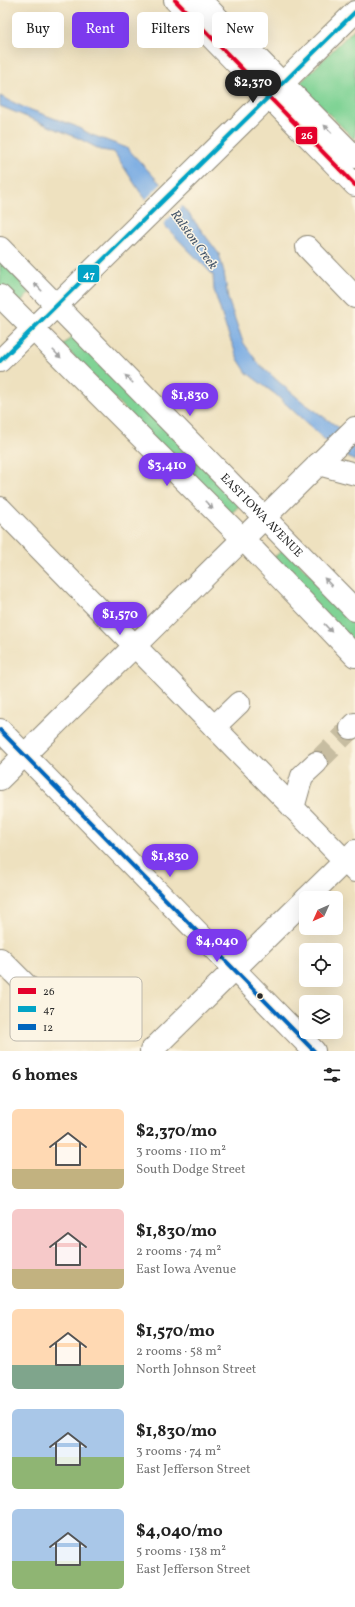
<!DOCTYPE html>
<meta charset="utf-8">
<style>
:root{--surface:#fff;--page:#f6f6f6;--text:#222;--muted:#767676;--accent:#7c3aed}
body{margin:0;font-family:Vollkorn,serif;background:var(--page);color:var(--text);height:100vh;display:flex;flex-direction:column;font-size:15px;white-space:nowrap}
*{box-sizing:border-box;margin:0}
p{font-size:13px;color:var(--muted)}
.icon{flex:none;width:22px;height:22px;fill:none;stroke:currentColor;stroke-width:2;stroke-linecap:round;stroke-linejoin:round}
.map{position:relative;height:1051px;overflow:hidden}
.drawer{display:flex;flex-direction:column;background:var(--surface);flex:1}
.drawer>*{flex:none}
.guide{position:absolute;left:12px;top:12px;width:331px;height:36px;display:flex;gap:8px}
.needle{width:26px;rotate:225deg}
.fabs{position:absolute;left:299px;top:891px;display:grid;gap:8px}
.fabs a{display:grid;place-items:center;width:44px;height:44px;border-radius:6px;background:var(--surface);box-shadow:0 4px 16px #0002;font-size:20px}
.price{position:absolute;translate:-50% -34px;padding:0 9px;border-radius:14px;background:var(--accent);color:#fff;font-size:13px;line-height:26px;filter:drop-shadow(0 1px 2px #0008)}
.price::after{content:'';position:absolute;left:50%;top:24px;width:12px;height:9px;margin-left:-6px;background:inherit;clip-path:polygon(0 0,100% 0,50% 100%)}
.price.active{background:#222;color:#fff}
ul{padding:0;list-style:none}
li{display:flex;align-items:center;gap:12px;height:100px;padding:0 12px}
li span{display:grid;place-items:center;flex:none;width:112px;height:80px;border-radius:6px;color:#555}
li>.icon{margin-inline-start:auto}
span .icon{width:48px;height:48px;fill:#fffc;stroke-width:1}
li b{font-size:17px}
h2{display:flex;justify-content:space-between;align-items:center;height:48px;padding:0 12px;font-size:17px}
.tag{padding:0 14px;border-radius:6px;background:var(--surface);box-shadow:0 4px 16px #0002;font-size:14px;line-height:36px}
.tag.active{background:var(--accent);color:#fff}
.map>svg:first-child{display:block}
.green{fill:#80d395;stroke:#567f60}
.water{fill:#77aae3;stroke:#516a87}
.pier{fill:#eee1bf}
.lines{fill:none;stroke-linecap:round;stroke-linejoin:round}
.minor-tunnel{stroke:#c7bda1;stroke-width:22;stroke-dasharray:22 11;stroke-linecap:butt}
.minor-casing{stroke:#8c8675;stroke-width:24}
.major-casing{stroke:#8c8675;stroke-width:24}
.minor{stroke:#fff;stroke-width:22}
.major{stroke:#fff;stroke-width:22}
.bus-1-casing{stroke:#fcf5e5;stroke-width:7}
.bus-2-casing{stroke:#fcf5e5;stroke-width:7}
.bus-3-casing{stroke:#fcf5e5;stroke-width:7}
.bus-1{stroke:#e4002b;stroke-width:4}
.bus-2{stroke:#02a3c6;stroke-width:4}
.bus-3{stroke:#0065bd;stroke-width:4}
.oneway{fill:#a0a0a0}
.bus-dot{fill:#2b2b2b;stroke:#fcf5e5;stroke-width:1.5}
.labels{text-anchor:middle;stroke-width:3;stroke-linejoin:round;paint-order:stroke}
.street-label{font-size:12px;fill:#2b2b2b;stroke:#fcf5e5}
.water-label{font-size:13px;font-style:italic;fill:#46576b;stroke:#fcf5e5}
.key{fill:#fcf5e5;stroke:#bdb8ad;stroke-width:1}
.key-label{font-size:11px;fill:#2b2b2b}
.line-badge{stroke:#fcf5e5;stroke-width:1.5}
.badge-label{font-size:11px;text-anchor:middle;font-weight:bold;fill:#fff}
</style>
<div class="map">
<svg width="355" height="1051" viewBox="0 0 355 1051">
<rect width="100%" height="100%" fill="#fcf5e5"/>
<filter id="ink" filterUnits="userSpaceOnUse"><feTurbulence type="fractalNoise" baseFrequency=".025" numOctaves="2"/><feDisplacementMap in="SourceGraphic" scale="8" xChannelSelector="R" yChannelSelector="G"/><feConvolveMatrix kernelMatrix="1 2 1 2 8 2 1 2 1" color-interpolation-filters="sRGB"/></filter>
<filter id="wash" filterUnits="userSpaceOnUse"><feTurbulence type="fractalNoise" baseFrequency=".012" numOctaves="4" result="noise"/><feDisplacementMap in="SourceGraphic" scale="16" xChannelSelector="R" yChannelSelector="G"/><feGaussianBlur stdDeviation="0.9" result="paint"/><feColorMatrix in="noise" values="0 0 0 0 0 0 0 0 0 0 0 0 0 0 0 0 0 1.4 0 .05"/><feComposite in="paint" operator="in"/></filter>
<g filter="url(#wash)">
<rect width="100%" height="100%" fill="#eee1bf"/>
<!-- green -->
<path class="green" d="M355 28V140L299 84Z
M0 259 30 293 20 302 0 286Z
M74 335 239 504 238 507 228 516 63 345Z
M283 550 288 552 355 621V649L272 559Z"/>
<!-- water -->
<path class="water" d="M0 96 23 107 75 126 92 135 127 148 189 214 219 254 224 272 228 299 243 342 258 363 280 383 304 403 355 439V461L349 458 324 439 275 394 247 373 238 359 226 328 214 290 213 275 165 226 157 212 140 192 114 152 101 150 78 138 0 106Z"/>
<!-- pier -->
<path class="pier" d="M162 183 183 205 162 225 155 213 145 200Z"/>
</g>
<g filter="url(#ink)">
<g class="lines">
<!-- minor-tunnel -->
<path class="minor-tunnel" d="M316 763 351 728"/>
<defs>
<g id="minor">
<path d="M175 0 355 185"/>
<path d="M200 0 355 157"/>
<path d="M307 247 355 297"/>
<path id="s1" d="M0 248 355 610"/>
<path d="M0 296 243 539 355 656"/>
<path d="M318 464 355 474"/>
<path d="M0 508 355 871"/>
<path d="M214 727 239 703"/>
<path d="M351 728 355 724"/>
<path d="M0 779 355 428"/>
<path d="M293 808 302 776 316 763"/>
<path d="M307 898 355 851"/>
<path d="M0 959 37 996"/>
<path d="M151 1051 306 899"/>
</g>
<path id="major" d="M0 361 355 12
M0 730 314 1051"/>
</defs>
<!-- minor casing -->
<use href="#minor" class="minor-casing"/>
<!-- major casing -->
<use href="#major" class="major-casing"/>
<!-- minor -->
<use href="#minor" class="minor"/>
<!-- major -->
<use href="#major" class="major"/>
<defs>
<path id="bus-1" d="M175 0 355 185"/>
<path id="bus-2" d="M0 361 355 12"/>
<path id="bus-3" d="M0 730 314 1051"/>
</defs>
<!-- bus-1 casing -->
<use href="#bus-1" class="bus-1-casing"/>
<!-- bus-2 casing -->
<use href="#bus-2" class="bus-2-casing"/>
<!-- bus-3 casing -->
<use href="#bus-3" class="bus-3-casing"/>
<!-- bus-1 -->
<use href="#bus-1" class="bus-1"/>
<!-- bus-2 -->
<use href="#bus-2" class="bus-2"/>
<!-- bus-3 -->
<use href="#bus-3" class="bus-3"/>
</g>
<!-- one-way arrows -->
<defs><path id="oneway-solid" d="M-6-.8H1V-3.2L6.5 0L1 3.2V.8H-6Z"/></defs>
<g class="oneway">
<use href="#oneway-solid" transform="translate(328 129) rotate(-135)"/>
<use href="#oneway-solid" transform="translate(38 287) rotate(-134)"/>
<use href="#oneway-solid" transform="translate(57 354) rotate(45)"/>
<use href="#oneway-solid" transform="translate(129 379) rotate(-135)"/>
<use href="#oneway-solid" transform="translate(209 505) rotate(45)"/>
<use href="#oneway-solid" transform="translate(328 582) rotate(-134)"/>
<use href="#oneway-solid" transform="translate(328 628) rotate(47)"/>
</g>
</g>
<!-- markers -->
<circle class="bus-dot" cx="260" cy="996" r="3.5"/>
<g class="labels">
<!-- street labels -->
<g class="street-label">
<text dy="4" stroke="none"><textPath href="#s1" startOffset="374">EAST IOWA AVENUE</textPath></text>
</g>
<!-- water labels -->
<g class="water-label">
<text transform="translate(195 239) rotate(54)" y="5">Ralston Creek</text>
</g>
</g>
<!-- legend -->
<rect x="10" y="977" width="132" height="64" rx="6" class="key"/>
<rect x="18" y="988" width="18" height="6" fill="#e4002b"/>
<rect x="18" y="1006" width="18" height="6" fill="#02a3c6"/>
<rect x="18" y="1024" width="18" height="6" fill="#0065bd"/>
<g class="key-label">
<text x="43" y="995">26</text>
<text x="43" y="1013">47</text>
<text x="43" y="1031">12</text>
</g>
<g class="line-badge">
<rect x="295" y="126" width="23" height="19" rx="4" fill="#e4002b"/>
<rect x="77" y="264" width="23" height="19" rx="4" fill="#02a3c6"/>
</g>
<g class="badge-label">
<text x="307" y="139">26</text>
<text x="89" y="278">47</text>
</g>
</svg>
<div class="fabs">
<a><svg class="needle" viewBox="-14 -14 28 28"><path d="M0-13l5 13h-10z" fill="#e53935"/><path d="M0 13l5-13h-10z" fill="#767676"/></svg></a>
<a><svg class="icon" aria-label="locate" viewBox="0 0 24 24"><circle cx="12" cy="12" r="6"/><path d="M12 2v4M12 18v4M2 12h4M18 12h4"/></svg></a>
<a><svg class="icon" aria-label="layers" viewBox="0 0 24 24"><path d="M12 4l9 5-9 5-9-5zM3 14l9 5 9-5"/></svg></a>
</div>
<b class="price active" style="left:253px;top:104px">$2,370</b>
<b class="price" style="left:190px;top:417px">$1,830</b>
<b class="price" style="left:167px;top:487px">$3,410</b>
<b class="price" style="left:120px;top:636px">$1,570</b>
<b class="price" style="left:170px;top:878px">$1,830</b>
<b class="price" style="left:217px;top:963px">$4,040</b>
<div class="guide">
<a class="tag">Buy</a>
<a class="tag active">Rent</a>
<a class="tag">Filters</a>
<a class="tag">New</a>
</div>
</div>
<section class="drawer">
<h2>6 homes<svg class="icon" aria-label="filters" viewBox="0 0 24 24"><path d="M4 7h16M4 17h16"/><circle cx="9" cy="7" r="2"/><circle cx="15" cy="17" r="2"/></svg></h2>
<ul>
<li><span style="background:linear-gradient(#ffd9b3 75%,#c2b280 0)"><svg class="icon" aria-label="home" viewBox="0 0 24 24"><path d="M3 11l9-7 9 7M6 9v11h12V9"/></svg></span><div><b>$2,370/mo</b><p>3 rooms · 110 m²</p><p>South Dodge Street</p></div></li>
<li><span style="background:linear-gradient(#f6c9c9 75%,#c2b280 0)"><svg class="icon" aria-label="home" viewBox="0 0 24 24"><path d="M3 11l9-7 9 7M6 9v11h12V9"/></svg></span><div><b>$1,830/mo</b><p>2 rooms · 74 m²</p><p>East Iowa Avenue</p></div></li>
<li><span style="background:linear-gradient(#ffd9b3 70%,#7fa58c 0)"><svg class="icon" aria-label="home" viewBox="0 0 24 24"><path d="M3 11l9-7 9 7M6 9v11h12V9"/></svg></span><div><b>$1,570/mo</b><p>2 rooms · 58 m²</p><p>North Johnson Street</p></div></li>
<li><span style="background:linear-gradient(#a9c7e8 60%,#8fb573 0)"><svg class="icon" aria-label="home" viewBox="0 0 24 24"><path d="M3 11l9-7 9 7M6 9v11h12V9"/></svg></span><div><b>$1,830/mo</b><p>3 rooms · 74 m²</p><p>East Jefferson Street</p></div></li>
<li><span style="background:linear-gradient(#a9c7e8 65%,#8fb573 0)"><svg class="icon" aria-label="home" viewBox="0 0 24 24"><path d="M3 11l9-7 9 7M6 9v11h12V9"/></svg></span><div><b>$4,040/mo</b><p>5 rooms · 138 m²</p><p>East Jefferson Street</p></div></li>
</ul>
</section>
